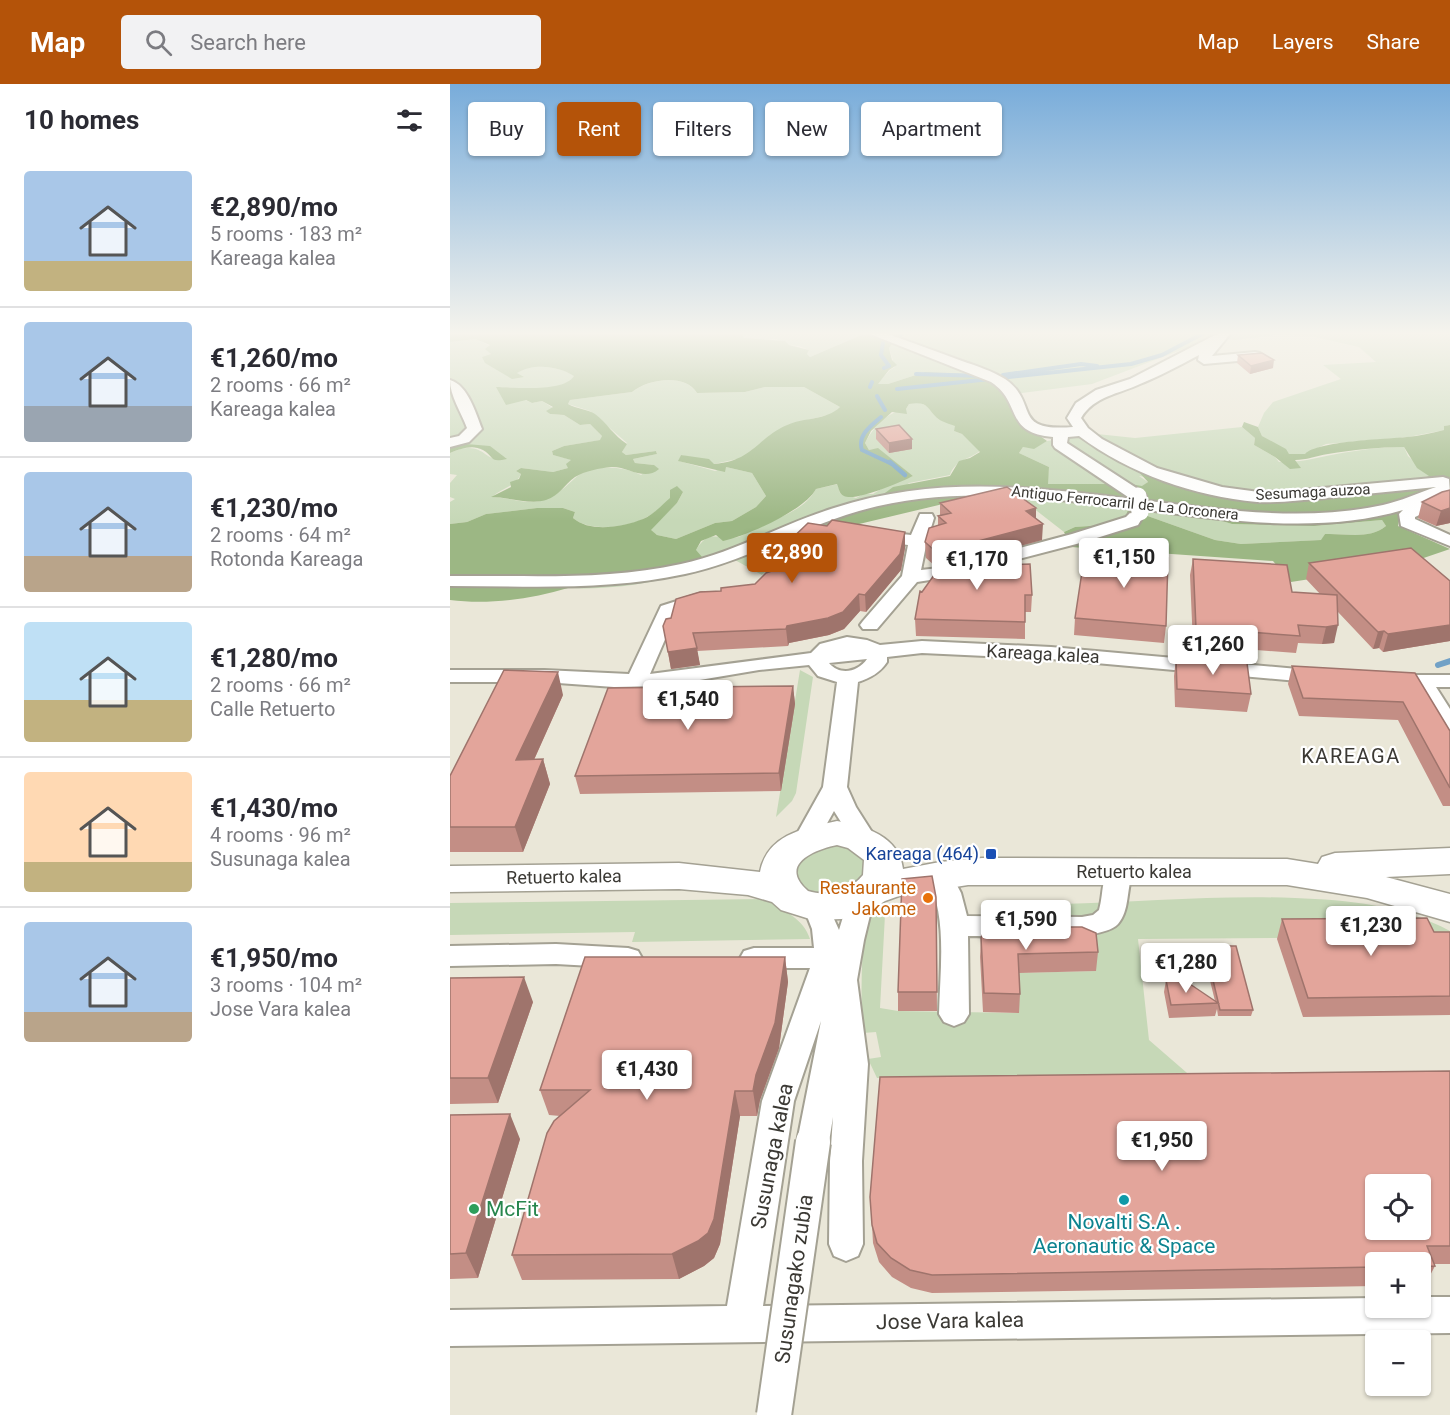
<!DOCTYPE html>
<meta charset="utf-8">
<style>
:root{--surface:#fff;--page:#f2f2f3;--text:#2b2b33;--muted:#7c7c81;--line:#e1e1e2;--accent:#b45309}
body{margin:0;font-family:Roboto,sans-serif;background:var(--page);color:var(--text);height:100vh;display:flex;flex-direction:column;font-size:22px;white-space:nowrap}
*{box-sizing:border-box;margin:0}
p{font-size:20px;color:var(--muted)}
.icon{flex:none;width:33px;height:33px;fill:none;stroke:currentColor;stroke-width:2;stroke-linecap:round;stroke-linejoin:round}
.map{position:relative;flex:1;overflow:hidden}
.panel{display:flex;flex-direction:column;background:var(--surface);width:450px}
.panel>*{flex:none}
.top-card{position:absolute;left:18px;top:18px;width:570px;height:54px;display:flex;gap:12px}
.tools{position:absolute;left:915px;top:1090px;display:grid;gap:12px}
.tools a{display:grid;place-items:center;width:66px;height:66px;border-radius:6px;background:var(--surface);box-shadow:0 2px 4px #0004;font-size:30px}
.price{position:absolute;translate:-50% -51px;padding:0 14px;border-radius:6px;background:#fff;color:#222;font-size:20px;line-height:39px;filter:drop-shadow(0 2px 3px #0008)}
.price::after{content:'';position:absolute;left:50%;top:36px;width:18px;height:14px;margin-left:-9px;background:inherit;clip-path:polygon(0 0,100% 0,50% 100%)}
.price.active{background:var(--accent);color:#fff}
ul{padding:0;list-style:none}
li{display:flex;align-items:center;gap:18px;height:150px;padding:0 24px}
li+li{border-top:2px solid var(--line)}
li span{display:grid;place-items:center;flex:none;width:168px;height:120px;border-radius:6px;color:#555}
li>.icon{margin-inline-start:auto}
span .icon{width:72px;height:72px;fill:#fffc;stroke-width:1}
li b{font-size:26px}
h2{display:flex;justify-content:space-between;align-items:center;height:72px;padding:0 24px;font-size:26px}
.tag{padding:0 21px;border-radius:6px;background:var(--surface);box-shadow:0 2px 4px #0004;font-size:21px;line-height:54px}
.tag.active{background:var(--accent);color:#fff}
header{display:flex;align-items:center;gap:36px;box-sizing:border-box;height:84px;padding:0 30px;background:var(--accent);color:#fff}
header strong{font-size:28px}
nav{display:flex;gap:33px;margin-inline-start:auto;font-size:21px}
.search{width:420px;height:54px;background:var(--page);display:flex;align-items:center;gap:15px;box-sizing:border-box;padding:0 21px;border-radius:6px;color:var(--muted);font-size:22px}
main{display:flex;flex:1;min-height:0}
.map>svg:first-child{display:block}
.green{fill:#c6d8b7}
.forest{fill:#9cb784}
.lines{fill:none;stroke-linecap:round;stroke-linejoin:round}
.stream-far2{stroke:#71a1c6;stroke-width:4}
.stream-far1{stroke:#71a1c6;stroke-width:4.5}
.stream{stroke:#71a1c6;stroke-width:6}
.street-casing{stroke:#a4a193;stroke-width:4}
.primary-casing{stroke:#a4a193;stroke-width:3}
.street{fill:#fff;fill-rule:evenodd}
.primary{fill:#fff;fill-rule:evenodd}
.street-bridge-far1-casing{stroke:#a4a193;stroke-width:20;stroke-linecap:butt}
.street-bridge-casing{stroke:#a4a193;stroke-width:38;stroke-linecap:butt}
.street-bridge-far1{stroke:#fff;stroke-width:17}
.street-bridge{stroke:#fff;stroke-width:34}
.wall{fill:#c38e85}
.shaded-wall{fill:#9f746c}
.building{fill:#e3a59b;stroke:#9f746c;stroke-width:1.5;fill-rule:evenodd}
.transit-dot{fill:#1a4fb4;stroke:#fff;stroke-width:2}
.food-dot{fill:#e8710a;stroke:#fff;stroke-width:2}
.culture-dot{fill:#0f9aa8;stroke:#fff;stroke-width:2}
.leisure-dot{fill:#2e9e5b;stroke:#fff;stroke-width:2}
.labels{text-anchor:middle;stroke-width:4.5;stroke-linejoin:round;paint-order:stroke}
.far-street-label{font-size:15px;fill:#3b3934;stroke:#fff}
.street-label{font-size:18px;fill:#3b3934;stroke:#fff}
.transit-label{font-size:18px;fill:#164399;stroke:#fff;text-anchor:end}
.food-label{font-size:18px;fill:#c56008;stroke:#fff;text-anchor:end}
.neighbourhood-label{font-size:20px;letter-spacing:1.5px;fill:#3b3934;stroke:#fff}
.near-street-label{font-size:21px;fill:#3b3934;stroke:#fff}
.near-leisure-label{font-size:21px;fill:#27864d;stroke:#fff;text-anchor:start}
.near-culture-label{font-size:21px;fill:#0d838f;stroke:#fff}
</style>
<header>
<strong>Map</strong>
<div class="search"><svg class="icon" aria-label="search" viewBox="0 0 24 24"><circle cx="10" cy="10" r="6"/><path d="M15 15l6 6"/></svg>Search here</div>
<nav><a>Map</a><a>Layers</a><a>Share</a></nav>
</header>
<main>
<section class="panel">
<h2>10 homes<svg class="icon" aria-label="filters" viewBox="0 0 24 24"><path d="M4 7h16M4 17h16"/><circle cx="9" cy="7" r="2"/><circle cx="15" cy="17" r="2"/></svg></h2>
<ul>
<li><span style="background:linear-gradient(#a9c7e8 75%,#c2b280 0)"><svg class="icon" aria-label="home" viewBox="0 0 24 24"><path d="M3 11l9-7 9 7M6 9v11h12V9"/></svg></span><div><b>€2,890/mo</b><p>5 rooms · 183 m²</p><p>Kareaga kalea</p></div></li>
<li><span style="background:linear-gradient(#a9c7e8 70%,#9aa5b1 0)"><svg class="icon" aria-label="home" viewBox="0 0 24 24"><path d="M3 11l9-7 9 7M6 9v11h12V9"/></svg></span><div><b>€1,260/mo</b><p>2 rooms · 66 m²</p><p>Kareaga kalea</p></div></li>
<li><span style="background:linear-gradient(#a9c7e8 70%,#b9a48a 0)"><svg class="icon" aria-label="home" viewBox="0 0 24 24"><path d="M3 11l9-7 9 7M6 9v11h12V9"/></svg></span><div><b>€1,230/mo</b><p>2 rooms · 64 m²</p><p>Rotonda Kareaga</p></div></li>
<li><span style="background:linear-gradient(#bfe0f5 65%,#c2b280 0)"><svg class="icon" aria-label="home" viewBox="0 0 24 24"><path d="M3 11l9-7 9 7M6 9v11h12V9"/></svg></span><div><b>€1,280/mo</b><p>2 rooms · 66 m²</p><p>Calle Retuerto</p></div></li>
<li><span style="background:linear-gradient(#ffd9b3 75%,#c2b280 0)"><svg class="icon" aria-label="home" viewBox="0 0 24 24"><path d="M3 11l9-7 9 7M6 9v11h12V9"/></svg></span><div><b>€1,430/mo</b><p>4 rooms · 96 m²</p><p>Susunaga kalea</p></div></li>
<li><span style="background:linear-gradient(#a9c7e8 75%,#b9a48a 0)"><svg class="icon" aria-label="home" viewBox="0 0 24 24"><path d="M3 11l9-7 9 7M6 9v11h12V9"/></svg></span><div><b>€1,950/mo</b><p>3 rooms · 104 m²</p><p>Jose Vara kalea</p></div></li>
</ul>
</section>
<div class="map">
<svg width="1000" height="1331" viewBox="0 0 1000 1331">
<rect width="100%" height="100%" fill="#eae7d8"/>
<!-- green -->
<path class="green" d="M292 250H1000V341L994 342 995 346 958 353 876 360 855 370H839L812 352 808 343 814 329 823 318 891 295 873 281 926 278 909 263 861 252 826 251 785 256 756 253 739 263 642 300 556 311 534 294 519 290 475 288 438 300H427L440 286 445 283 439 264 442 260 420 250 409 252 360 273 357 270 359 266 349 262 339 261 326 255 308 256 294 254Z
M25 255 40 262 41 269 35 279 73 292 66 289C84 279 108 282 125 292 109 311 68 303 46 303L82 319 92 317 103 324 99 330 114 331 130 341 140 340 152 352 151 356 114 362 102 367 103 371 122 376 118 384 103 388 71 384 66 387 71 390C65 403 52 404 42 413 56 413 71 419 84 418 102 416 112 406 124 395 142 379 172 382 191 391L204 381 185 379 183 375 207 370 206 367 176 371 172 368 177 359 140 327 118 320 120 316 182 308C199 295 234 289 247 309L295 308 315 303H354L390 323 382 330 337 341 292 374 264 380 231 371 229 377 265 387 276 383 302 389 316 412 306 423 282 437 265 439 226 455 207 451 200 446 227 419 233 408C219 415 209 427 195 434 177 444 139 448 123 434L125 428 113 424H87L36 430 17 438 0 440V418L5 415 0 413V399L7 391 0 390V369C36 353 33 382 56 374L16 360 0 364V258Z
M469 318 477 322 488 335 506 342 504 347 512 350 530 367C518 376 505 376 500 391L459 399 441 418 328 455 334 470 312 491 285 476C232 493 174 507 119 504L246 466C260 442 273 459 291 452 296 450 299 447 304 445 325 434 354 428 366 405L388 400 390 409 406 414 413 410H423L441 399 463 392 428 365 419 366 415 359C425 341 436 329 456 325L459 320Z
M792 343 805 354 804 361 825 373 829 378C838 377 848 378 857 376 890 369 920 363 954 363L958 372 980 392 945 405 845 416 689 392 698 398 692 403 680 400H597L599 383 569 369 573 363 584 364 597 357 647 350 685 354Z
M569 413 681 423 706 429 762 434 782 440 864 442 932 436 936 442C919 456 896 449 875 450L872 456 791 460 765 456 678 425 676 432 654 441 625 443 614 448Z
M350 586 363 593 346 709 342 717 326 733Z
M383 758 408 763 423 787 385 815 349 806 343 780Z
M436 812 430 924 448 927 569 929 567 889 646 887 615 855 611 820C689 818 767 811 845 814 898 816 952 821 1000 847V867L970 853 688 855 699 956 744 995 649 991 427 994 418 975 431 973 426 948 413 949C410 910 412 870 415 831Z
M316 815C333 826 354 835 360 855L182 858 185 848 0 851V819Z"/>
<!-- forest -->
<path class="forest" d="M0 250H292L294 254 335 257 339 261 359 266 357 270 360 273 409 252 419 250 442 260 439 264 442 276 447 281 439 286 428 300H438L475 288 519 290 534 294 546 300 556 311 567 335 597 357 584 365 573 363 569 369 599 383 598 400H680L692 402 698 398 687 386 759 410 945 405 979 392 967 384 954 363C928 363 903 366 878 370 866 372 856 376 845 376L851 384 840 385 825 373 804 361 805 354 792 343 794 338 808 343 812 352 836 365 839 370H855C867 357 936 355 957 353 969 352 982 349 994 346V342L1000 341V410L951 427 948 442 1000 465 956 480 841 498 823 477 621 463 614 448 625 443 654 441 676 432 678 425 765 456 791 460 871 456 875 450C895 449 919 456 936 442L932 436 864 442 782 440 762 434 706 429 681 423 569 413 493 420 342 456 326 465 320 462C347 439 406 427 441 418L435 409 443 403 500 392 509 377 520 374 530 368 512 350 504 347 505 342C500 340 492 338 487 334 476 323 478 317 459 320L456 325 457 330 442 328 421 347 415 359 419 366 428 364 463 392C451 398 405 418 394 412 389 410 389 404 387 400L366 405C355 426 297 452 273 457L266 451 251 457 246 466 252 473C220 489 183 485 149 493 138 496 129 501 118 504 81 515 39 521 0 516V440L17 438 36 430 87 424H113L125 428 123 434C140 449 173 443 193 435 203 431 212 421 220 414V406L227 402 233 408 227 419 201 446 207 451 226 455 265 439 282 437 306 423 316 412 302 389 276 383 275 388 228 377 231 371 259 375 264 380C303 377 307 354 337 341 355 333 375 337 390 323L354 303H315L295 308 247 309C235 289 198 295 182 308L120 316 118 320C127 325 137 325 145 330 157 339 164 352 177 360L172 368 176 371 206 367 207 370 183 375 185 379 204 381 209 385C194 398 178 382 161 383 150 384 135 387 125 393 114 401 110 411 96 416 80 421 58 413 41 413L61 403 60 398 69 395 71 390 66 387 71 384 103 388 118 384 116 380 121 376 103 371 102 367 114 362 150 356 152 352 140 340 130 341 114 331 100 330 96 327 103 323 92 317 82 319 76 316 56 321 46 303C65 303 113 309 124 292 108 282 84 279 67 289L74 293 62 295 35 279 32 273 41 270 35 265 40 261 25 255 0 258Z
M16 360 40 362 57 375C39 379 45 373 33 366 23 360 9 365 0 369V364Z"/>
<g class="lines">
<!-- stream-far2 -->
<path class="stream-far2" d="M451 250 449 253 458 259
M433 259 431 271 439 282 434 284
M466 290 534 292
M553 291 631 280 647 282
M420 303 422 298
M447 305 681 280 712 271 752 250
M427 312 435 326
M431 333C421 342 407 351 412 366L442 380"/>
<!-- stream-far1 -->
<path class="stream-far1" d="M440 378 455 391"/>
<!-- stream -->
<path class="stream" d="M988 581 1000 577"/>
<defs>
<path id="street" d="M420 250H438C463 259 488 268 512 277 527 282 542 287 555 295 590 319 560 348 623 343L617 334 626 319 646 306 680 295 767 250H780L762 272 805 268 810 269 811 272 810 275 754 280 748 276 749 271C730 281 710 292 690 300 669 310 644 312 631 334L638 344 652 355 707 384 772 403 809 408 840 407 993 393 999 395 1000 409 980 416 987 421 985 424 965 433V435L1000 451V462L951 442 949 430 953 426C872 450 779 437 697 426L688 441 634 458 499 493 467 498 427 545H413L410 541 413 537 452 492 458 461 420 456 417 452 420 448 426 447 461 451 470 430H482L484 434 477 457 471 486 498 483 622 450 676 433 684 425C592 413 500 401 409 427 350 444 296 477 235 490 158 507 78 502 0 502V492C77 491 155 497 231 480 284 469 332 440 384 424 484 392 579 402 681 415L605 364 603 361V353C553 349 573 319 541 298ZM629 352C680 390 744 412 807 418 830 419 854 416 876 414 912 410 949 407 986 403 968 409 951 417 933 421 856 438 770 426 692 416L696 412 694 409 617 359 618 353Z
M0 296C18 301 26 330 32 345L19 358 0 363V354L9 352 17 344C11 328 0 312 0 296Z
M252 509 259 511 261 515 259 519 226 530 200 590 361 569 370 560 397 553 417 556 430 561 472 557 601 563 870 587 877 589 880 593 877 597 870 599 601 575 472 569 437 573V578C430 589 420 594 408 598L397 703 406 723 427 756 424 762 415 764 406 762 384 727 365 761 356 763 347 761 344 755 373 703 387 598 368 592 359 581 309 586 214 602 164 603 94 598H0V586H94L179 590 211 522ZM417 575C408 588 390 592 379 579Z
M939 591H1000V603H986L1000 625V649L992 647 965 603 932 601 929 597 932 593Z
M670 779 679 782 683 788C676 806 680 826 668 840 650 860 547 852 518 852L519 930 514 938 504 942 494 938 489 930C490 884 498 832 476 790L480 784 489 781 498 784 511 809 517 832 632 833 643 831 649 826C654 808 650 800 661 782Z
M415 803 424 805 428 812 422 823 414 856 407 896 418 980 412 1077 413 1160 408 1172 396 1177 384 1172 379 1160 380 1077 383 1033 379 1058 374 1068 363 1072 352 1068 347 1058 371 937 344 1017 313 1222 926 1214V1224H970V1213H1000V1249L0 1262V1226L277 1222 312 1017 360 884H304L294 881 290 874 294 867 304 864H364L362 845 353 822 357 815 366 812 375 815 389 846 396 823 406 805Z
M106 860 178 864 188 867 192 874 188 881 178 884 106 880 0 882V862Z"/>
<path id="primary" d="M387 737C415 742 449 752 453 785L490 778 532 774 837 775 868 780 872 773 885 769 1000 764V790L936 793 1000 810V838L917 814 837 801H518L449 812 435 817 419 827 392 835 363 836 331 826 322 818 298 811 229 805 0 808V782L229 779 310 788C317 750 355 744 387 737ZM387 761 398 764 414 776 413 791C400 807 378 813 358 807 328 781 363 766 387 761Z"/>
</defs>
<!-- street casing -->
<use href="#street" class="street-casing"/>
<!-- primary casing -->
<use href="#primary" class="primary-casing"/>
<!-- street -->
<use href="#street" class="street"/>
<!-- primary -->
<use href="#primary" class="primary"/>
<defs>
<path id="street-bridge-far1" d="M688 412 690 428"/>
<path id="street-bridge" d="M324 1331 363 1058"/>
</defs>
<!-- street-bridge-far1 casing -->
<use href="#street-bridge-far1" class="street-bridge-far1-casing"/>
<!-- street-bridge casing -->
<use href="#street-bridge" class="street-bridge-casing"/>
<!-- street-bridge-far1 -->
<use href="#street-bridge-far1" class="street-bridge-far1"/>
<!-- street-bridge -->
<use href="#street-bridge" class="street-bridge"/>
</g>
<!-- wall -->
<path class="wall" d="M788 271 823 284 800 290 787 279Z
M426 345 462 355V365L439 369 426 355Z
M1000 406V439L986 442 968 434 972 418Z
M490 419 586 424V434L592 456 538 470 582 511 581 528H575V555L466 552 465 535 472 508 491 482H485L476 474 475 458 488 441V432H490Z
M377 442 455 448V464L451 486 416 528 410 527 394 545 379 551 339 559 338 562 247 567 250 581 221 585 213 542 221 534 271 507 305 500 322 487 311 468 309 452 333 463Z
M743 475 842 508 870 510 856 495 859 479 1000 497V557L933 568 929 564 923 565 888 528 884 559 872 560 848 559 846 569 743 561 740 491Z
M625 534 716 542 714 559 624 551Z
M726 574 801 610 797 628 725 623 724 592Z
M842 582 965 589 1000 647V722H993L948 636 849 632 838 600Z
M343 602 345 620 331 707 130 710 125 692Z
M113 611 84 676 93 675 100 700 73 768H0V692Z
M486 813 487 927H448V908Z
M832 835 984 848H1000V931L853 933 827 855Z
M531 854 648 868 646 887 569 889 570 910 569 929 533 928 530 873Z
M755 862 803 926 801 932H768L767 925 765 932 719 934 714 908 716 896 765 917 753 868Z
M335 873 338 898 329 964 310 1016 307 1032H290L270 1160 264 1174 254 1182 229 1195 72 1196 62 1171 110 1032 99 1031 90 1006Z
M0 894 83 918 48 1019 0 1020Z
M1000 987V1180H984L985 1182 975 1201H970V1179H926V1202L482 1209 461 1204 442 1193 429 1178 423 1159 422 1141Z
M0 1031 70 1055 28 1194 0 1195Z"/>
<!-- shaded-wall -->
<path class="shaded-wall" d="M824 276 823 284 800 290 801 282Z
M462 355V365L439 369V359Z
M586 424V440L576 427Z
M1000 424V439L986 442 991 427Z
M593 440 592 456 498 481 485 482 484 466Z
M455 448V464L451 486 416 528 415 511Z
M409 510 410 527 394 545 379 551 339 559 338 562 336 545 337 542Z
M888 541 884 559 872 560 876 543Z
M1000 541V557L933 568 938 550Z
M934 547 929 564 923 565 928 548Z
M247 564 250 581 221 585 218 568Z
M108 588 113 611 73 700 66 676Z
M343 602 345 620 331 707 329 689Z
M93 675 100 700 73 768 65 743Z
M335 873 338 898 329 964 310 1016 307 1032 303 1007 306 991Z
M74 893 83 918 48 1019 38 994Z
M285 1007 290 1032 270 1160 264 1174 254 1182 229 1195 222 1170Z
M60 1030 70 1055 28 1194 16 1169Z"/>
<!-- building -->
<path class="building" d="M812 269 824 276 801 282 788 271Z
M449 341 462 355 439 359 426 345Z
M557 403 586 424 576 427 593 440 498 465 484 466 475 458 479 444 496 439 488 432 501 429 490 419Z
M1000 406V424L991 427 972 418 992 408Z
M382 436 455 448 450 470 415 511 409 510 393 528 378 534 337 542 336 545 243 549 247 564 218 568 213 542 216 535 221 534 226 515 250 508 271 507V504L305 500 316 489 322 487 325 480 309 452 333 463 358 439 377 442Z
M961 464 1000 497V541L938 550 934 547 928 548 859 479Z
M635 468 718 474 716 542 625 534Z
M537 469 554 481 580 480 582 511H575V538L465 535 470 507 472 508 492 480Z
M743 475 837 481 842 508 887 511 888 541 876 543 848 541 850 552 746 544Z
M726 574 797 579 801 610 727 605Z
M842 582 965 589 1000 647V704L953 618 853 614Z
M54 586 108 588 66 676 93 675 65 743H0V692Z
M343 602 329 689 125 692 158 604Z
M482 792 486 813 487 908H448L452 795Z
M977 834 984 848H1000V912L858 914 832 835Z
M541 843H632L646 849 648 868 568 870 570 910 534 909 531 854 533 847Z
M755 862H786L803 926H770Z
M135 873H335L325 939 306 991 303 1007H285L264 1135 258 1149 248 1157 222 1170 62 1171 97 1049 104 1037 140 1006H90Z
M74 893 38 994H0V894Z
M731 894 768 919 721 921 716 896Z
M1000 987V1162H977L985 1182 970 1183V1179H926V1183L482 1191 460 1186 441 1174 427 1159 422 1141 420 1113 430 993ZM926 1101H970V1146H926Z
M60 1030 16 1169 0 1170V1031Z"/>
<!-- sky -->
<linearGradient id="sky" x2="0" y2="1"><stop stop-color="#78acda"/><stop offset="0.57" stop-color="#f6f4ed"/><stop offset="1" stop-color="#f6f4ed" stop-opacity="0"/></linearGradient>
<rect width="1000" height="437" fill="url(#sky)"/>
<!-- markers -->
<rect class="transit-dot" x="535" y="764" width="12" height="12" rx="3"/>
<circle class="food-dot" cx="478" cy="814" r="6"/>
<circle class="culture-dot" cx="674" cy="1116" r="6"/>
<circle class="leisure-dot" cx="24" cy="1125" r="6"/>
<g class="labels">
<!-- far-street labels -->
<g class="far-street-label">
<text transform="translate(863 408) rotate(-3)" y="5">Sesumaga auzoa</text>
<text transform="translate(675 419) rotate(6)" y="5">Antiguo Ferrocarril de La Orconera</text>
</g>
<!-- street labels -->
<g class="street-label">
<text transform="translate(593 570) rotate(3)" y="6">Kareaga kalea</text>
<text x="684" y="794">Retuerto kalea</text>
<text transform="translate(114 793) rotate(-1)" y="6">Retuerto kalea</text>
</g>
<!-- transit labels -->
<g class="transit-label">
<text x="529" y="776">Kareaga (464)</text>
</g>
<!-- food labels -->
<g class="food-label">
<text x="466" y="810">Restaurante<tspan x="466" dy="21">Jakome</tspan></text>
</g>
<!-- neighbourhood labels -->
<g class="neighbourhood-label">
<text x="901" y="679">KAREAGA</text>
</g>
<!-- near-street labels -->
<g class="near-street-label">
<text transform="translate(322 1072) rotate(-79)" y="7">Susunaga kalea</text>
<text transform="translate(344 1195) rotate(-82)" y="7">Susunagako zubia</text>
<text transform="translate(500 1237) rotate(-1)" y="7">Jose Vara kalea</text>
</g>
<!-- near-leisure labels -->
<g class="near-leisure-label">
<text x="36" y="1132">McFit</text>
</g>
<!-- near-culture labels -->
<g class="near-culture-label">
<text x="674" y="1145">Novalti S.A .<tspan x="674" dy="24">Aeronautic &amp; Space</tspan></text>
</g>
</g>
</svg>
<div class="tools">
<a><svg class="icon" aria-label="locate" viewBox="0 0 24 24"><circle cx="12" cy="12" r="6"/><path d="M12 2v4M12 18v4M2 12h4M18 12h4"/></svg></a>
<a>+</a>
<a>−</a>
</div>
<b class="price active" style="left:342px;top:500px">€2,890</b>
<b class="price" style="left:674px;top:505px">€1,150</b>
<b class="price" style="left:527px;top:507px">€1,170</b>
<b class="price" style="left:763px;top:592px">€1,260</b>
<b class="price" style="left:238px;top:647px">€1,540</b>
<b class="price" style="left:576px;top:867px">€1,590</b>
<b class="price" style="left:921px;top:873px">€1,230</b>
<b class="price" style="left:736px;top:910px">€1,280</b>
<b class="price" style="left:197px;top:1017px">€1,430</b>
<b class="price" style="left:712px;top:1088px">€1,950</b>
<div class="top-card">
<a class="tag">Buy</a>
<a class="tag active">Rent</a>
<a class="tag">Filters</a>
<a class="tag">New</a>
<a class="tag">Apartment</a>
</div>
</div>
</main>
